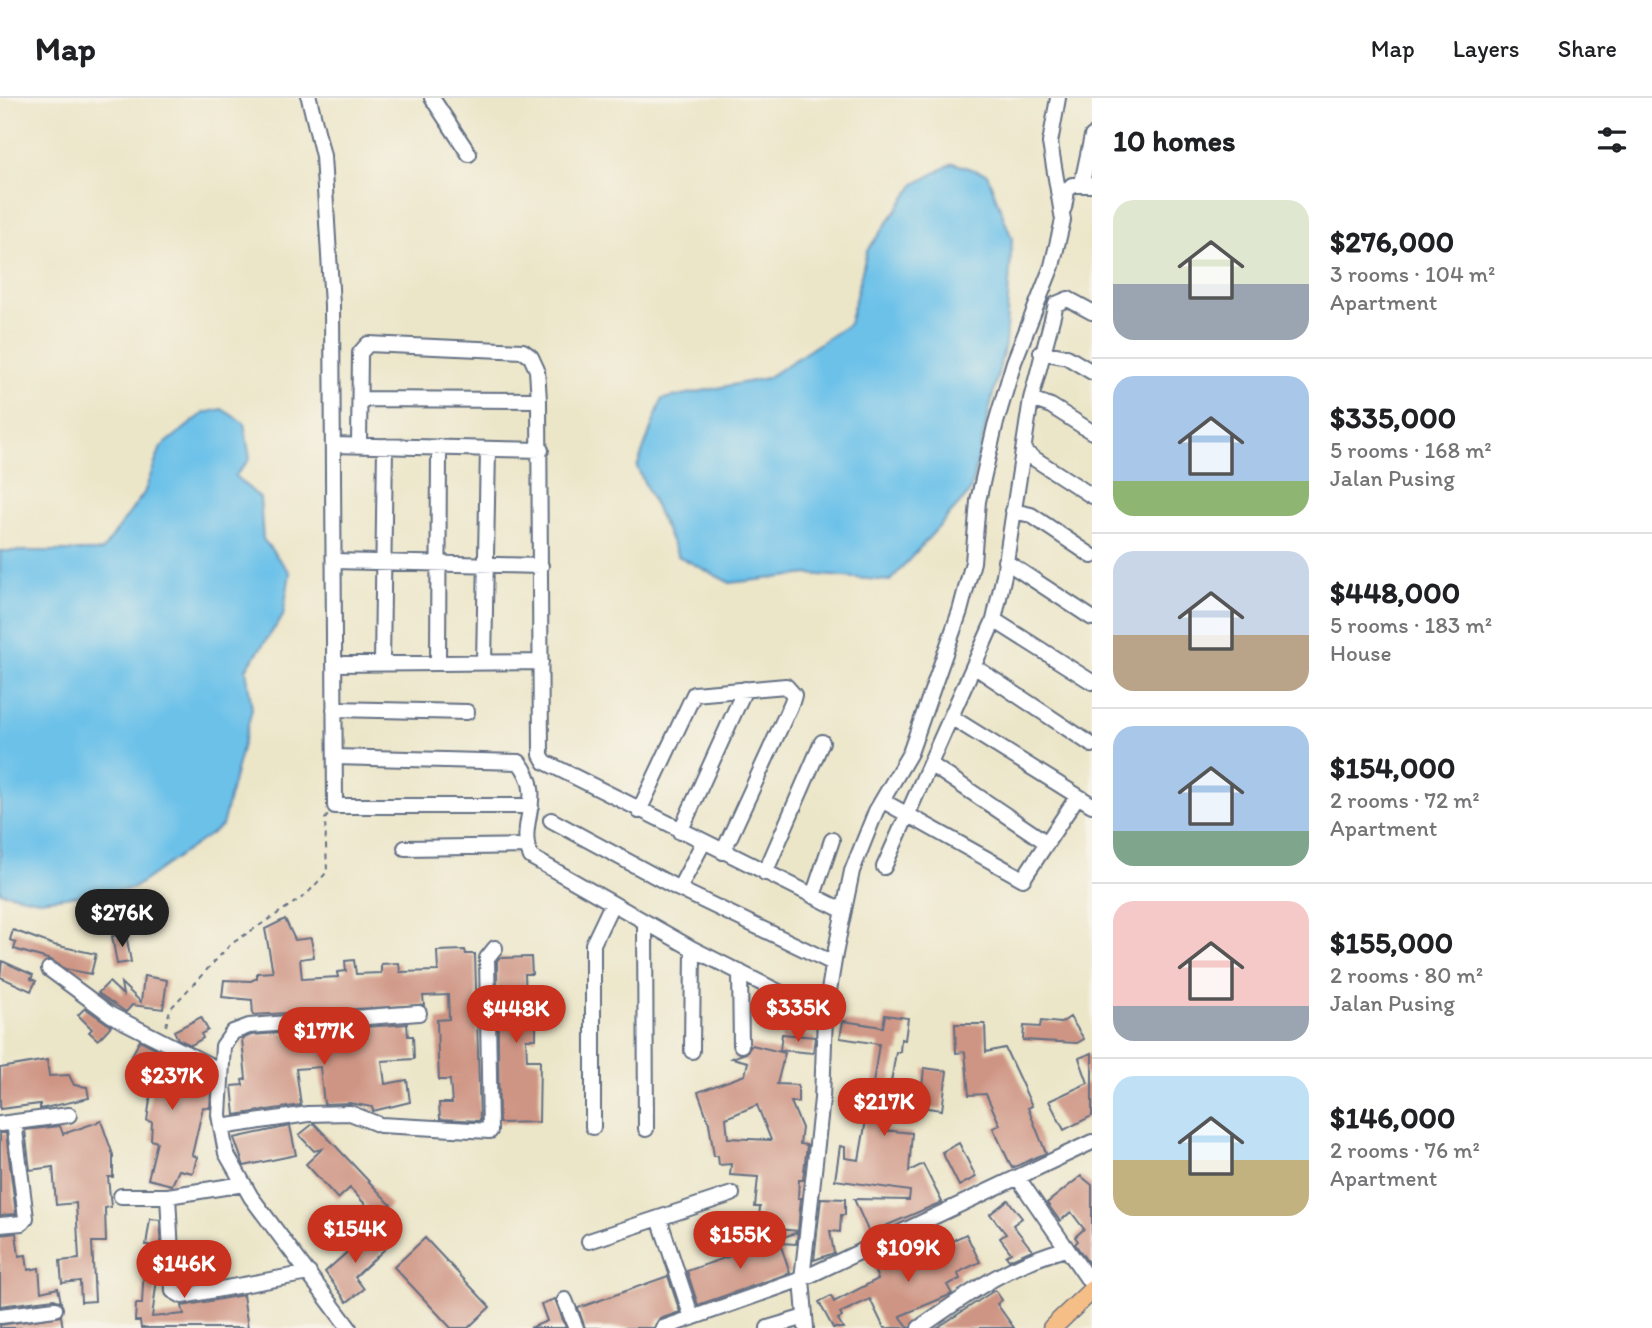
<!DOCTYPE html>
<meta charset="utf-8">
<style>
:root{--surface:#fff;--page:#f6f6f6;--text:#202124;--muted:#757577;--line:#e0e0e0;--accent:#c8321e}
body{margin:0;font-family:Itim,sans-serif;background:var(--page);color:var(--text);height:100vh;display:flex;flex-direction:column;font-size:26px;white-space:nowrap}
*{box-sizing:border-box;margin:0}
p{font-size:23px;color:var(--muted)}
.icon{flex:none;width:38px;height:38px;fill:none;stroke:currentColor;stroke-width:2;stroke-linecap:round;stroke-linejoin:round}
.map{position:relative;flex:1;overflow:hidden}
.side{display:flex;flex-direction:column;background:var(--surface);width:560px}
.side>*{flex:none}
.price{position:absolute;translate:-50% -60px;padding:0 16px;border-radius:24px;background:var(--accent);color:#fff;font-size:23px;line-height:46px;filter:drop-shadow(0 2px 4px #0008)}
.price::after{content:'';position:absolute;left:50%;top:42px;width:21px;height:16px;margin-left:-10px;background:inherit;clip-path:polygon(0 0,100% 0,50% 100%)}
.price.active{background:#222;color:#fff}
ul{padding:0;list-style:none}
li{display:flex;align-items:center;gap:21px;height:175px;padding:0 21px}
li+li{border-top:2px solid var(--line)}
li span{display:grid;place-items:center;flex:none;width:196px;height:140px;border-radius:21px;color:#555}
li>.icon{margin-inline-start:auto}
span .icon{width:84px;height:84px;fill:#fffc;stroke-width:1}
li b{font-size:30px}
h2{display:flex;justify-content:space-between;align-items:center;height:84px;padding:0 21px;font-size:30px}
header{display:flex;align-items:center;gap:42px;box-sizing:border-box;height:98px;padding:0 35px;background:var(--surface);border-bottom:2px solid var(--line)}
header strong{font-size:33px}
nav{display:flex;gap:38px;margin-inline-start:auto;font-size:24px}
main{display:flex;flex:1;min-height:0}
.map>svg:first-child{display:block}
.water{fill:#6cc1e9;stroke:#4478a4;stroke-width:2}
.building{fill:#cf9584;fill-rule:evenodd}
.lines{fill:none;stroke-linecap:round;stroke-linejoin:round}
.minor-casing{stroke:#646f83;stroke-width:18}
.major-casing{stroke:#646f83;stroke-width:21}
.path{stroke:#646f83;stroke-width:2;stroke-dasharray:5 5;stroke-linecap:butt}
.minor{stroke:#fff;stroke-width:14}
.major{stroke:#f6be87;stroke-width:18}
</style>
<header>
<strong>Map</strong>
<nav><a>Map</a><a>Layers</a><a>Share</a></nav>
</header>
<main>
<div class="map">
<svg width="1092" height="1230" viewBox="0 0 1092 1230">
<rect width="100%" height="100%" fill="#f7f3e8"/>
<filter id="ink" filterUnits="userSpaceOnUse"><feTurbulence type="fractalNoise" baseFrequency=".0143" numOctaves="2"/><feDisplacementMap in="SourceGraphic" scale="14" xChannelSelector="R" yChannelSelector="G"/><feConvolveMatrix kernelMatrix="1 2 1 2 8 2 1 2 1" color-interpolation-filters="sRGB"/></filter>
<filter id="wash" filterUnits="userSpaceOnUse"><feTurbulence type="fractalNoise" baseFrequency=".00686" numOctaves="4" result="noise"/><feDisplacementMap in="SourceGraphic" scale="28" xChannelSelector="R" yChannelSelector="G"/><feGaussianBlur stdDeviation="1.57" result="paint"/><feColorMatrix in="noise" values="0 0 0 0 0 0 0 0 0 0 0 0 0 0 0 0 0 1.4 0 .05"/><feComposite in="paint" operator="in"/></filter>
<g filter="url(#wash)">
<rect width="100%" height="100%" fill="#ece6c9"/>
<!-- water -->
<path class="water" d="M953 65 987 76 1012 141 1005 246 970 394 890 483 809 476 730 485 678 458 637 369 662 301 767 280 849 226 867 153 915 86Z
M222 311 244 325 250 361 235 378 260 400 263 441 290 475 283 518 246 571 252 611 222 728 132 791 39 802 0 794V453H102L144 395 161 349 204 315Z"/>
<g id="blocks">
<!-- building -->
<path class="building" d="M285 821 295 842 311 840 314 859 300 861 302 881 338 879 337 874 346 873 345 863 354 862 356 876 381 875V866L399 865 400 874 438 873 437 853 465 852 466 856H475L480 1023 440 1021 439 1005H452L450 982H439L438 959 437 922 449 921 448 897 423 898 424 907 253 917 252 902 222 899 224 882 251 883 257 880V875L273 874 265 831Z
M13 832 54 847 96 856 91 876 65 871 51 862 14 851 16 845 10 842Z
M126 836 131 864 117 866 112 838Z
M531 859 532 876H525L527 921H536V941H526L527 962H540L539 1024 499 1025 497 863 499 860Z
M2 863 33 877 31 881 36 883 31 893 0 879Z
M144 878 167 882 163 911 132 907 126 914 98 895 109 884 123 897 121 885 141 904Z
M85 910 111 928 98 942 89 934 92 931 78 917Z
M885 917 908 920 905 942 901 941 900 954H896L883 1032 912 1035 909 1073 923 1066 942 1104 869 1135 854 1101 909 1102 910 1093 835 1082 840 1048 845 1049V1060L859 1062 866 1022 855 1020 858 1003 870 1005 879 946 840 940 843 923 883 929Z
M201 919 208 932 201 936 203 940 191 947 178 941 174 933Z
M1070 919 1084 941 1077 945 1023 942 1024 928 1040 929 1041 923 1061 925Z
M407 926 408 938H413L414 961 382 963 385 986 407 982 410 1004 373 1013 372 1009 350 1005 324 1006 320 969 296 971 301 1007 235 1017 232 988 243 987 242 982 246 981 242 941 251 937Z
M955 926H985L986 954 1005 950 1032 1008 1028 1010 1046 1055 1012 1070 993 1030 1000 1027 986 996 969 997 965 954 956 955Z
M782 936 815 939 813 955 780 952Z
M140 942 157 951 152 961 212 979 210 1010 203 1009 192 1057 197 1059 193 1075 179 1072 172 1087 148 1081 157 1044 151 1042 152 1024 147 1023 151 994 147 981 129 972 134 963 130 961Z
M752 947 785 955 777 986 798 987V1004H791L802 1030 800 1046 807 1047 803 1082H799L798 1100H801L798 1133 767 1130 768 1121 759 1120 760 1109H755L758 1079 730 1077 731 1066 719 1067 718 1058H714L709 1025 698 994 745 977 748 964 732 960 746 955ZM757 1007 771 1042 728 1040 726 1020Z
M1092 955V1018L1064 1032 1049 1003 1088 985 1079 960Z
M47 962 49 978 69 977 74 987 87 989 89 1000 40 1011V1006L0 1011V970Z
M924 970 947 973 942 1012 920 1009Z
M101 1023 113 1057V1079H108L111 1109 105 1110 106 1144H92L95 1203 81 1204 80 1183 62 1185 60 1163 79 1161 76 1105 56 1107 53 1069 30 1072 25 1032 60 1028 63 1036Z
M314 1025 391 1107 378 1120 350 1090 338 1101 306 1066 322 1051 314 1053 299 1037Z
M290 1028 296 1057 244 1068 234 1040Z
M0 1035H6L16 1116 0 1117Z
M959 1045 976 1079 959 1088 942 1054Z
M1081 1078 1092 1087V1170L1075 1146 1078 1143 1075 1139 1084 1131 1071 1114 1060 1123 1047 1105Z
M821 1100 845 1101V1117H841L840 1134 830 1133 834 1155 814 1162Z
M1008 1102 1022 1120 1013 1127 1032 1152 1009 1162 1006 1158 1011 1155 1000 1140 1006 1136 990 1116Z
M150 1121 160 1122 161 1150 152 1219 184 1216 182 1208 243 1197 248 1230H141L140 1223H135L136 1206H142L144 1167H148L149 1147H146Z
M372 1132 387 1149 355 1179 364 1191 347 1204 325 1174Z
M798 1134 796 1146 780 1145 790 1175 698 1207 687 1173Z
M16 1135 19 1158 26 1157 28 1172 39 1170 41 1194 58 1190 61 1204 54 1201 0 1208V1137Z
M966 1136 980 1164 963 1172 958 1176 960 1181 947 1187 952 1196 900 1218 909 1230H884L870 1201 840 1215 842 1219 838 1221 843 1230H833L819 1204 831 1198 834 1204 878 1181 873 1169 889 1162 893 1171Z
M425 1140 490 1209 468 1230H451L394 1169Z
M668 1178 680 1214 659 1221 654 1230H585L578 1210Z
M995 1192 1002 1202 997 1206 1014 1230H937Z
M555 1201 566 1230H530L547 1223 541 1206Z
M61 1218 63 1230H0V1227Z"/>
</g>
</g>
<g filter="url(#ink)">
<use href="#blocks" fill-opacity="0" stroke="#646f83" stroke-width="2"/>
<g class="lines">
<defs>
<path id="minor" d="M309 0 323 58 332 207 335 708H531
M432 0 469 56
M1082 85 1092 38
M1064 110 1067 93 1072 87H1092
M1041 254 1067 259 1092 274
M360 301 539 302
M1031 301 1051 308 1092 334
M333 347 541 352
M359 347 360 255 368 246 523 253 531 259 537 272 539 302 541 657 545 664 844 813
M1024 354 1092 398
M1013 413 1031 417 1092 458
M334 463 541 468
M1005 463 1092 520
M994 522 1092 584
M438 565 439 349
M484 565 488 351
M334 566 541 564
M382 566 385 348
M975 569 1092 647
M334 611 467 614
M951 619 1092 707
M335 659 519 664C548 700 515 725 531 759L693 851 825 917
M930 666 1047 745
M883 703 1023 781 1077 699
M639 713 694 596 786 588 794 597 792 604 723 754
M551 722 679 791 833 865
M680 734 745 591
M405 750 526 748
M884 769 994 522 1004 477 1031 301 1056 206 1068 201 1092 214
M765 775 822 644
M679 791 703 745
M813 798 832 742
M645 824 646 1031
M49 871 111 917 219 972
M740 874 741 947
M692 953 693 851
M0 1026 69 1017
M221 1029 308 1016 350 1015 380 1027 490 1033 487 860 495 850
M593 1029V846L612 806
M1018 1080 1092 1187
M121 1098H168L244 1086
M168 1098 173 1193 182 1198 309 1175
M659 1120 692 1220
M0 1127 22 1125 26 1120 14 1024
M589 1143 732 1096
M565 1202 576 1230
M0 1218 55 1211
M349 1230 251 1099 226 1055 219 1017 223 948 233 934 249 928 419 915
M663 1230 802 1181 1092 1044
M768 1230 805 1219
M806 1230 802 1181 822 1001 825 917 835 856 852 773 876 713 910 655 960 513 973 464 978 403 995 328 1014 264 1052 168 1063 122 1050 45 1058 0
M919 1230C971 1194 1003 1169 1065 1151"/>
<path id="major" d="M1052 1230 1092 1192"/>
</defs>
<!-- minor casing -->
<use href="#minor" class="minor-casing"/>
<!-- major casing -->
<use href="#major" class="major-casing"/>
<!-- path -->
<path class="path" d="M166 928 170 911 231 846 306 797 327 774 325 721 328 717"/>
<!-- minor -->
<use href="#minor" class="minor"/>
<!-- major -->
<use href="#major" class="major"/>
</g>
</g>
</svg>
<b class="price active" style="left:122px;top:851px">$276K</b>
<b class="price" style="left:798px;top:946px">$335K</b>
<b class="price" style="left:516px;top:947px">$448K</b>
<b class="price" style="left:324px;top:969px">$177K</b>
<b class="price" style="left:172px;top:1014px">$237K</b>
<b class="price" style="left:884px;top:1040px">$217K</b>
<b class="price" style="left:355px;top:1167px">$154K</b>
<b class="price" style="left:740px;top:1173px">$155K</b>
<b class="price" style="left:908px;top:1186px">$109K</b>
<b class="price" style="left:184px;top:1202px">$146K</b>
</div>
<section class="side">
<h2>10 homes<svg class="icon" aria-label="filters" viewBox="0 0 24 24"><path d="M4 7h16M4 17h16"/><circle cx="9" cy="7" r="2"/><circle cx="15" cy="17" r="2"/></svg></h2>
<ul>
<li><span style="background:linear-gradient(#dfe7d0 60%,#9aa5b1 0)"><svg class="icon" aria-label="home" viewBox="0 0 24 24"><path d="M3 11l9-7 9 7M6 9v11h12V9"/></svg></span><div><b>$276,000</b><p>3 rooms · 104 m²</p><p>Apartment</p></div></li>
<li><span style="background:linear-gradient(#a9c7e8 75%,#8fb573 0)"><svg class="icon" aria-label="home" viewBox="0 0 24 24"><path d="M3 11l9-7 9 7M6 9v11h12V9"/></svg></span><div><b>$335,000</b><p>5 rooms · 168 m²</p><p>Jalan Pusing</p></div></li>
<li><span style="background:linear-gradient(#c9d6e8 60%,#b9a48a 0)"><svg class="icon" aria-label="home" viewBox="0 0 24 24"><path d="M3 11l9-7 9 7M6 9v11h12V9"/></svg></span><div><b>$448,000</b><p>5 rooms · 183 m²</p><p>House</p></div></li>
<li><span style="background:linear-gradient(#a9c7e8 75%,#7fa58c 0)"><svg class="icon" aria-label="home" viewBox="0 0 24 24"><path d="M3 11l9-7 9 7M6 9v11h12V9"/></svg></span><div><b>$154,000</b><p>2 rooms · 72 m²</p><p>Apartment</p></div></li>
<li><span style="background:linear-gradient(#f6c9c9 75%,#9aa5b1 0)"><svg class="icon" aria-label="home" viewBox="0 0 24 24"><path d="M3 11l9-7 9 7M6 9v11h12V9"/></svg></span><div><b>$155,000</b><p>2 rooms · 80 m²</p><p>Jalan Pusing</p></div></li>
<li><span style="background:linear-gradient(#bfe0f5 60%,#c2b280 0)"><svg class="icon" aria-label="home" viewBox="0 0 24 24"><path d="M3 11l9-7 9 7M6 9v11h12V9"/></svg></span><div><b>$146,000</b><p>2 rooms · 76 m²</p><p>Apartment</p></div></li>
</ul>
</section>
</main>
